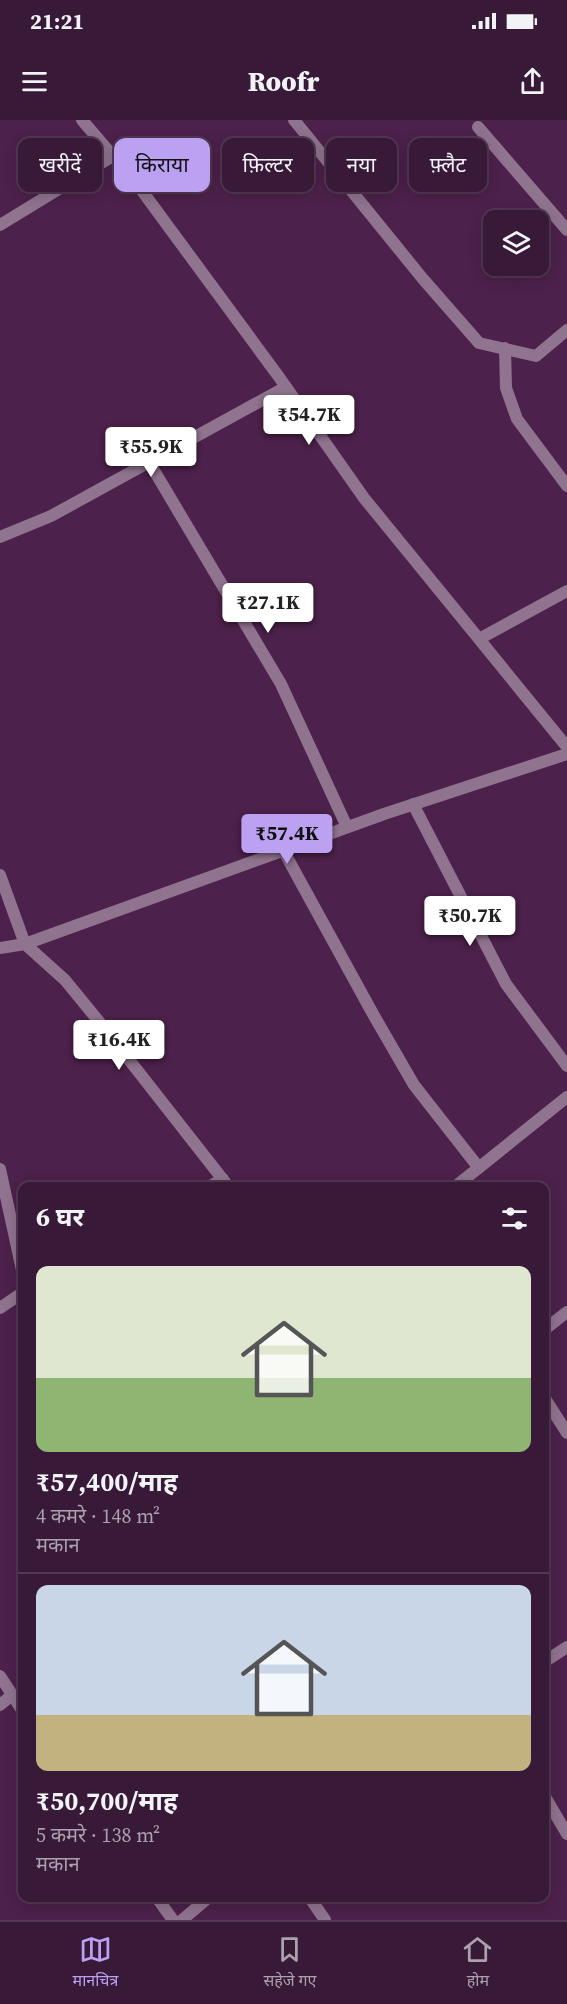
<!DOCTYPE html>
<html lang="hi">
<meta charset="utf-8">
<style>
:root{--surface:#391938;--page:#442643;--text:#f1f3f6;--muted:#aba0ae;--line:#533853;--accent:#bca0f2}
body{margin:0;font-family:"Source Serif 4","Noto Sans Devanagari",serif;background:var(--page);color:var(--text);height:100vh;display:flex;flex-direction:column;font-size:22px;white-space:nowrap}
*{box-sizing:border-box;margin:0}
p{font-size:20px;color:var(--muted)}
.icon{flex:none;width:33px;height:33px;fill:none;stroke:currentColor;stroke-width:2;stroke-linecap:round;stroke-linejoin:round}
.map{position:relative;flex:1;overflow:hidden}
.panel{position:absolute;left:18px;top:1062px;width:531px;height:720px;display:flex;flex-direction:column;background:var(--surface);border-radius:12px;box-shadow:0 3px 15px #0003,0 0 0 2px var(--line)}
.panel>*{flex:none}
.banner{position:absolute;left:18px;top:18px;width:531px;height:54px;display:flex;gap:12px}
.fabs{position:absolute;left:483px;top:90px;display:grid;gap:12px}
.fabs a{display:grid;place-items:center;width:66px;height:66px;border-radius:12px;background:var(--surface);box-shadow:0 3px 15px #0003,0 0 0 2px var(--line);font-size:30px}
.price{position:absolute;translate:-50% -51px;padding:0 14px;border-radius:6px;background:#fff;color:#222;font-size:20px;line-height:39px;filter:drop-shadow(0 2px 3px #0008)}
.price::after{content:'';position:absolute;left:50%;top:36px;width:18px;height:14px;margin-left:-9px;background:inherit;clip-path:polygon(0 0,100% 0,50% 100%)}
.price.current{background:var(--accent);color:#111}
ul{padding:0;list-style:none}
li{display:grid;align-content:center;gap:12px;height:318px;padding:0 18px}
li+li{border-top:2px solid var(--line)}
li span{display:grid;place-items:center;height:186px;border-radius:12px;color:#555}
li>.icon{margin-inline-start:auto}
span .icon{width:108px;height:108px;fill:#fffc;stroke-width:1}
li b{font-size:26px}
h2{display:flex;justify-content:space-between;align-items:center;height:72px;padding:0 18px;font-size:26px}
.chip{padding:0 21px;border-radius:12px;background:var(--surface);box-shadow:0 3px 15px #0003,0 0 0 2px var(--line);font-size:21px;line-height:54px}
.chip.current{background:var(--accent);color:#111}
.status{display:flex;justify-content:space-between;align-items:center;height:42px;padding:0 30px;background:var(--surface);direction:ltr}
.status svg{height:16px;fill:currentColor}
header{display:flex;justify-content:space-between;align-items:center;height:78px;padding:0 18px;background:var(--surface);font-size:27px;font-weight:800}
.dock{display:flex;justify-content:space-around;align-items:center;height:84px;border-top:2px solid var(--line);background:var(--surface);font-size:16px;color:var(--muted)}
.dock a{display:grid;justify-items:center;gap:3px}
.dock .current{color:var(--accent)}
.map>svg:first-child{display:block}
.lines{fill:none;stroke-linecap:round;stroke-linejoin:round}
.minor{stroke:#90738f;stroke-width:12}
</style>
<div class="status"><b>21:21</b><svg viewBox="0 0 49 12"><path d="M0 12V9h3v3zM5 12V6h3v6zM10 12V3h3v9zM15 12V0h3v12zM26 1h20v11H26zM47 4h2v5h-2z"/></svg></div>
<header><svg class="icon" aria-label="menu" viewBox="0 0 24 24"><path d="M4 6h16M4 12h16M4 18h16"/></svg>Roofr<svg class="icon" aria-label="share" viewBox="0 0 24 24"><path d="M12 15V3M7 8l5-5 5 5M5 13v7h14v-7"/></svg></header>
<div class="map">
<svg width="567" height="1800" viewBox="0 0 567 1800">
<rect width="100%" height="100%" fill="#4c214b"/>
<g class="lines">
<!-- minor -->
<path class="minor" d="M82 0 137 64 279 257 364 378 567 627
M294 0 423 159 479 223 536 236 567 210
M478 7 567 110
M0 105 113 36
M505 228 506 268 517 299 567 366
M149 342 281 564 347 707
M0 417 51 396 286 267
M479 519 567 471
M413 684 506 864 567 946
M283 730 373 894 414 965 479 1048
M0 755 25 824 65 860 101 904 228 1066
M0 828 25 824 384 694 567 634
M0 1049 22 1150
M210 1066 223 1059
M456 1066 567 977
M0 1188 22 1173
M544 1210 567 1192
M544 1277 567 1313
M544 1542 567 1527
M0 1556 22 1590
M0 1585 12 1575
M544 1675 567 1714
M157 1778 173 1800
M310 1778 325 1800
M182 1800 208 1778"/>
</g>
</svg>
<div class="fabs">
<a><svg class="icon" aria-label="layers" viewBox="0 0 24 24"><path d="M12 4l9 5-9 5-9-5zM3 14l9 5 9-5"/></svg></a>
</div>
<b class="price" style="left:309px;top:326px">₹54.7K</b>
<b class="price" style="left:151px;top:358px">₹55.9K</b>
<b class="price" style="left:268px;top:514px">₹27.1K</b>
<b class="price current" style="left:287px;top:745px">₹57.4K</b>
<b class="price" style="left:470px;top:827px">₹50.7K</b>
<b class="price" style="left:119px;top:951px">₹16.4K</b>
<div class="banner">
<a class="chip">खरीदें</a>
<a class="chip current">किराया</a>
<a class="chip">फ़िल्टर</a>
<a class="chip">नया</a>
<a class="chip">फ़्लैट</a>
</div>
<section class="panel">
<h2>6 घर<svg class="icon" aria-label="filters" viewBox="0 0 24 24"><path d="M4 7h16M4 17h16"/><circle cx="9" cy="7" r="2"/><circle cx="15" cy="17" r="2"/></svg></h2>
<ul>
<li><span style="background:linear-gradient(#dfe7d0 60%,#8fb573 0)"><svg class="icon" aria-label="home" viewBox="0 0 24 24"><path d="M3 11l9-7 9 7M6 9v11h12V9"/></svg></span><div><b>₹57,400/माह</b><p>4 कमरे · 148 m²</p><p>मकान</p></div></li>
<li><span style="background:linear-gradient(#c9d6e8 70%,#c2b280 0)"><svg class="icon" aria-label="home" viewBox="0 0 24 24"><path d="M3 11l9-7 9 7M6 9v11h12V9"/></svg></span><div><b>₹50,700/माह</b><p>5 कमरे · 138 m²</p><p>मकान</p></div></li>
</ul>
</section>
</div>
<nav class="dock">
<a class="current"><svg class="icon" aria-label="map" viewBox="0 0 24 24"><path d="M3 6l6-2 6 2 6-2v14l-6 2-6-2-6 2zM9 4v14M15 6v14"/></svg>मानचित्र</a>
<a><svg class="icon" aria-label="saved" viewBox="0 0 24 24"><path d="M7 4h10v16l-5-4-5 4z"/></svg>सहेजे गए</a>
<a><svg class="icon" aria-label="home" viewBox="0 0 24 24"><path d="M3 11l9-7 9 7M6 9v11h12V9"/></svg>होम</a>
</nav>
